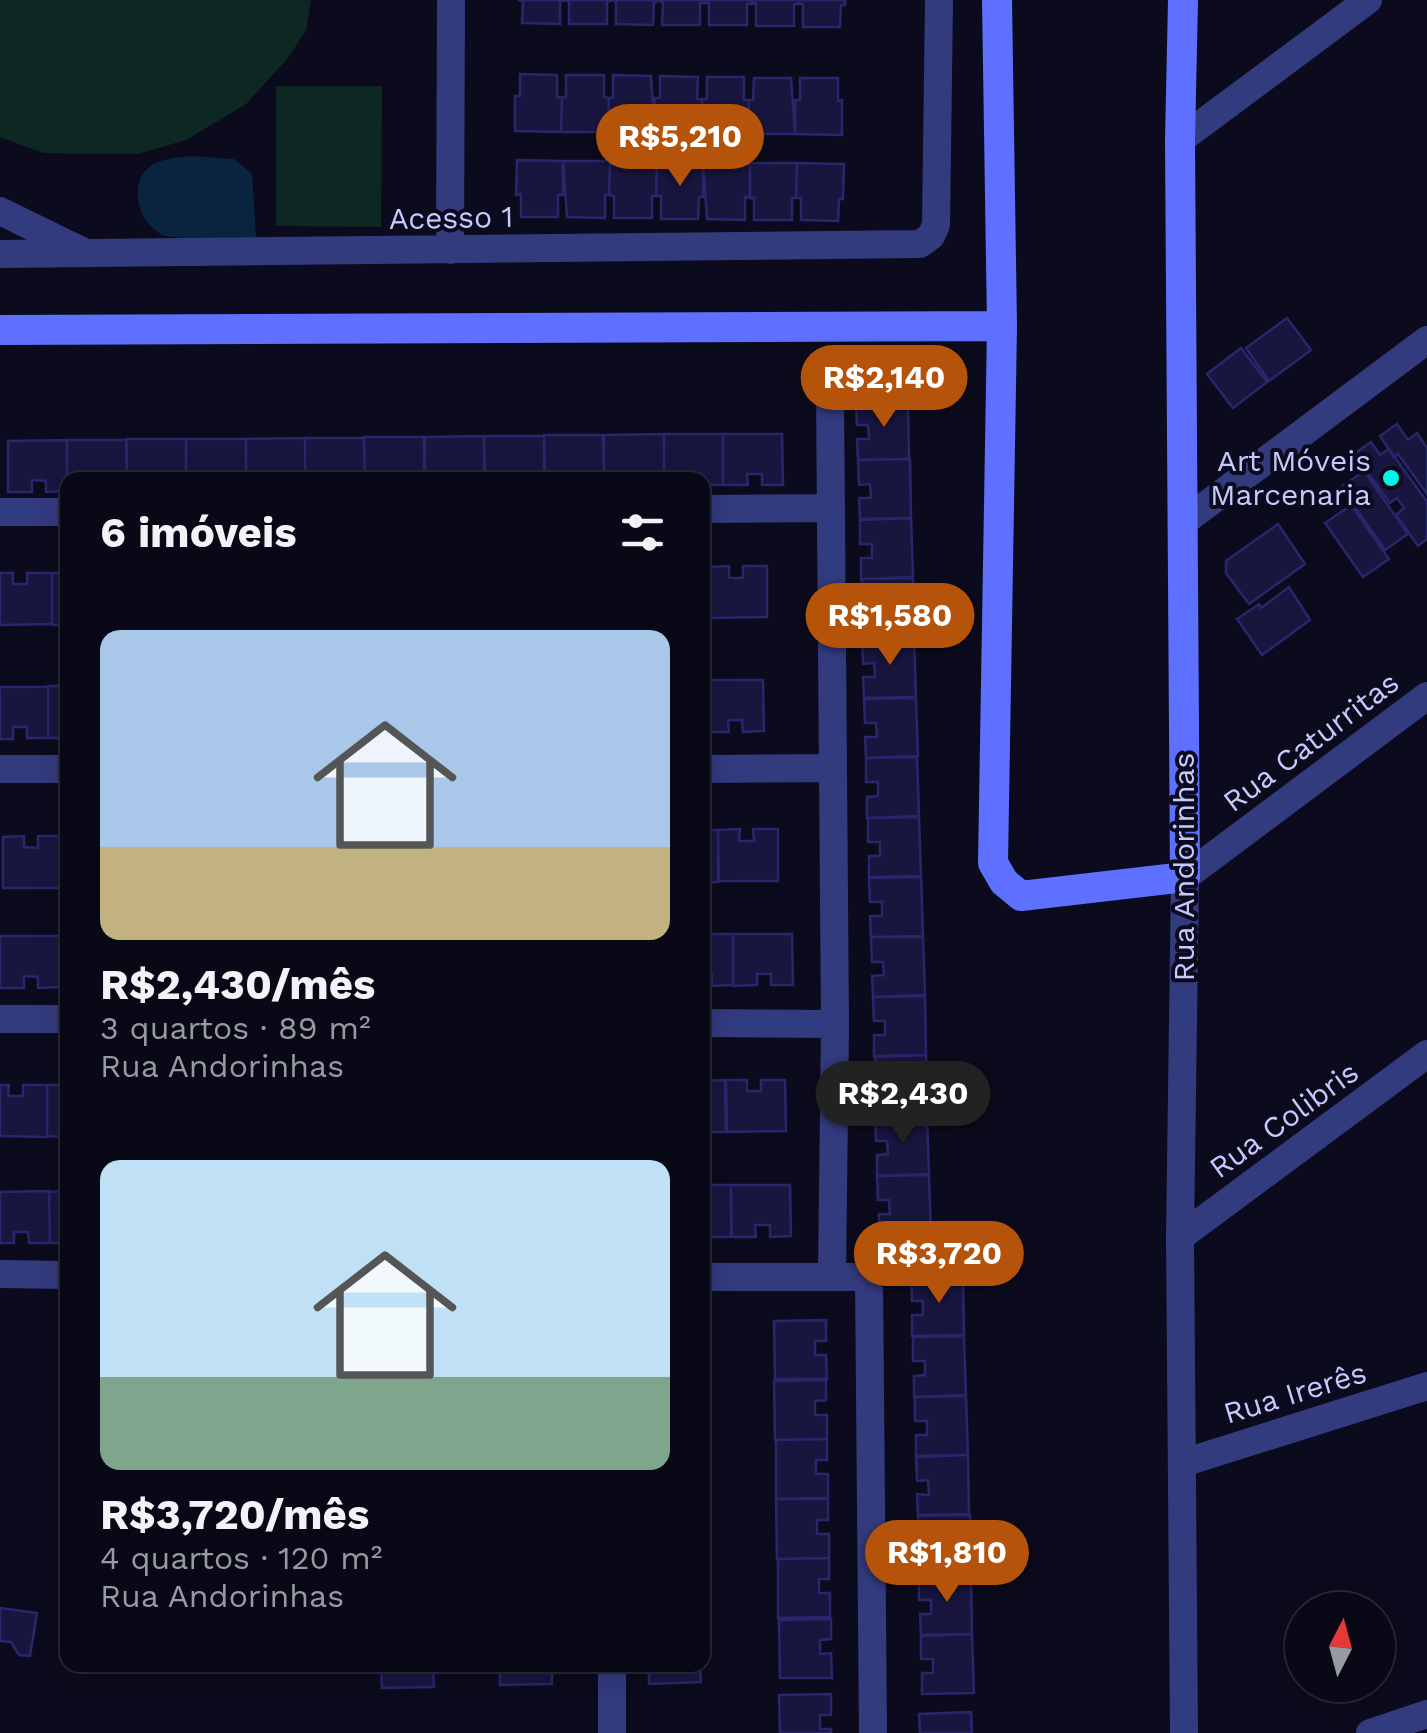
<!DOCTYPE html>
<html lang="pt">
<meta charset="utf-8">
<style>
:root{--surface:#080816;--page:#11111f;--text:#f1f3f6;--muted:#989aa1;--line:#292935;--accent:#b45309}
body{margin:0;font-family:"Work Sans",sans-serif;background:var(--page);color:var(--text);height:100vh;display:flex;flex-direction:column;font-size:38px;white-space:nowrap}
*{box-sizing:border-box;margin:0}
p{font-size:32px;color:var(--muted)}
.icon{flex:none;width:55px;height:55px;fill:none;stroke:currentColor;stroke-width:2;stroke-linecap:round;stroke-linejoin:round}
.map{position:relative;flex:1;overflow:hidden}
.side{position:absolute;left:60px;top:472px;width:650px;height:1200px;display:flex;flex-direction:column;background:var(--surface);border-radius:20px;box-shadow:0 5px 25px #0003,0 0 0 2px var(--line)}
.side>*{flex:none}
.needle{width:65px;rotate:6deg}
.fabs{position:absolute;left:1285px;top:1592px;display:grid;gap:20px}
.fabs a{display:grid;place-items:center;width:110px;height:110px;border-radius:50%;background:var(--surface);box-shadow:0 5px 25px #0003,0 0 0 2px var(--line);font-size:50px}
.price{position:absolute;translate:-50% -85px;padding:0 22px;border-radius:35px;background:var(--accent);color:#fff;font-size:32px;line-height:65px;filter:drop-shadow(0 2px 5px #0008)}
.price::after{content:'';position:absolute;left:50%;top:60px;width:30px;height:22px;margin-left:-15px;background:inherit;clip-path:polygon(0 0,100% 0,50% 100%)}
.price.on{background:#222;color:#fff}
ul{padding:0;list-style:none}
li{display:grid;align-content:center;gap:20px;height:530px;padding:0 40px}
li span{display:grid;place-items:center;height:310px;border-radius:20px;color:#555}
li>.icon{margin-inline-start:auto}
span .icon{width:180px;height:180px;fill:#fffc;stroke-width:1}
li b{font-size:42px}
h2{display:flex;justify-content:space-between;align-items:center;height:120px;padding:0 40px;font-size:42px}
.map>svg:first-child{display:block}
.green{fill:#0d2823}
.water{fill:#08243f}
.building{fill:#18163f;stroke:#2a266c;stroke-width:2.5}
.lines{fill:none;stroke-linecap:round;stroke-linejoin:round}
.street{stroke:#333b7f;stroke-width:28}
.secondary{stroke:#5e70ff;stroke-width:30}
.poi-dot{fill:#00f2e8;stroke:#0b0b1d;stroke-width:4}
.labels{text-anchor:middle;stroke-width:8;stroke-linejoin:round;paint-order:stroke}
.street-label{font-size:30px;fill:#c7c8ff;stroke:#0b0b1d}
.poi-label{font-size:30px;fill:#c7c8ff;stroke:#0b0b1d;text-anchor:end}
</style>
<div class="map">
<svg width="1427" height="1733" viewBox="0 0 1427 1733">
<rect width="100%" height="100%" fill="#0b0b1d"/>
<!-- green -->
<path class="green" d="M0 0H311L306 30 288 58 246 104 186 140 138 154H81L43 153 0 137Z
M276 86H382L381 227 276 226Z"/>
<!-- water -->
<path class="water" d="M191 156 234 159 252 174 256 238C235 237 180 241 163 235 140 225 128 187 147 169 159 158 176 158 191 156Z"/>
<!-- building -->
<path class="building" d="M565 0 560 1V24L522 23 523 1 518 0Z
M612 0 607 2V24H569V2L565 0Z
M612 0H658L654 3 653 25 616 24V2Z
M658 0H705V3H700V25H662L663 3Z
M705 0H752V4H747V25H709V3H705Z
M752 0H799V4H794V26H756V3L752 4Z
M799 0H845V5H841L840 27H803V4H799Z
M520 74 557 75V97H562L561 132 515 131V96H520Z
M566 75H604V97L609 98 608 132H561L562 97H566Z
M613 75 651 76 655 133 608 132 609 98H613Z
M660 76 698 77 697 99H702V133H655V98H660Z
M707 77H744V100H749L748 134 702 133V99H707Z
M754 78H791L795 134H748L749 100H753Z
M800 78H838V101L842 100V135L795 134V100H800Z
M517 160 563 161V195H558V217H521V194L516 195Z
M563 161H610L609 195H605V218L567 217Z
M610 161 657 162 656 196H652V218H614V196L609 195Z
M657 162H703V197H699L698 219H661V196H656Z
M703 162 750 163V198L745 197V220L707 219Z
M750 163H797L796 198H792V220H754V198H750Z
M797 163 844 164 843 199H839L838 221 801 220V198H796Z
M1287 318 1311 350 1269 381 1246 348Z
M1241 348 1267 382 1233 408 1207 374Z
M908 400 909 459 858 460 857 439H869L868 425H857L856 401Z
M1397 424 1408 440 1417 433 1427 448V494L1398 454 1394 457 1380 436Z
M664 434H723V485H702V474H688V480H664Z
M664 434V480H643V474L628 475V480H604V435Z
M723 434H782L783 485H762V474H747L748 485H723Z
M544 435H603L604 480H583V475H569V480H545Z
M484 436H544V480H523V476L485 480Z
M484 436V480H463V477L425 480V437Z
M364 437H424V480H365Z
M305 438H364L365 480H305Z
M305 438V480H246V439Z
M127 439H186V480H127Z
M186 439H246V480H186Z
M67 440H126L127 480H68L67 492Z
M67 440V491L46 492V481L32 480V492H8V441Z
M1371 442 1380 455 1389 449 1427 502V539L1418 546 1396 515 1404 508 1397 498 1390 503 1354 454Z
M910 459 911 518 860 519 859 498H871L870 484 859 485 858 460Z
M1364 471 1408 534 1385 550 1341 487Z
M1351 505 1389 559 1363 577 1325 523Z
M911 518 913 577 861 579V558H872V544H860V520Z
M1278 524 1305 564 1249 604 1226 573V561Z
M729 566V578H743V566H767V617L708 618V567Z
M702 567H708V619H702Z
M0 573H13V584H27V573H52V624L0 625Z
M52 573H68V625H52Z
M913 578 915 637 863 639V618L874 617 873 603H862V579Z
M1289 587 1310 620 1262 655 1237 619 1259 604 1261 608Z
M914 638 916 697 864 698 863 677H875L874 663 863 664 862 639Z
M704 680H763L764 731 743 732 742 720H728L729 732H704Z
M48 686H68V738H48Z
M0 687H48V738H27V727H13V739H0Z
M916 698 918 756 866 758 865 737H877L876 723H865L864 699Z
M917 757 919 816 867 818V797L878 796V782H866V758Z
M919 817 921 876 869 877V856H880V842H868V818Z
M740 829 739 841H754L753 829H778V881H719L718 830Z
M702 830H718V882H702Z
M24 836V847L38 848V836H62L63 888H3V837Z
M62 836H68V888H63Z
M921 877 923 936 871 937 870 916H882V902H870L869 878Z
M702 934H733V985L712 986V974H702Z
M733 934H792L793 985H771V974H757V985L733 986Z
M0 936H59V987L38 988V977L24 976V988H0Z
M59 936H68V987H60Z
M871 937H923L925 995 873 997 872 976 884 975 883 962H872Z
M925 996 926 1055 874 1056V1035H885V1021H874L873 997Z
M926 1055 928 1114 876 1116V1095H887V1081H875V1057Z
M725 1080 726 1132H702V1081Z
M726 1080H747V1091H761V1080H785L786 1131 727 1132Z
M0 1085H9L8 1096H23V1085H47V1137L0 1136Z
M47 1085H68V1137L47 1136Z
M927 1116 929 1174 877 1176V1155L888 1154 887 1141H876L875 1117Z
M929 1175 931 1234 879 1235V1214H890L889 1200H878L877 1176Z
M702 1185H731L732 1237H710V1225L702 1226Z
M731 1185H790L791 1236 770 1237V1225H755L756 1237H731Z
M49 1191 50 1243H29L28 1232H14V1243H0V1192Z
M68 1191V1243H50L49 1192Z
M963 1276 964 1335 912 1336V1315H923V1301H912L911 1277Z
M826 1320V1341H815V1355H826L827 1379H775L774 1321Z
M964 1336 966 1395 914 1397V1376L925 1375V1361H913V1337Z
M826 1380V1400L815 1401V1415H827V1439L775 1440 774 1381Z
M966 1396 968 1455 916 1456V1435H927V1421H915V1397Z
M827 1439V1460H816V1474H828V1498L776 1499V1440Z
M968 1455 969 1514 918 1515 917 1494 929 1495 928 1480 917 1481 916 1457Z
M776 1499H828V1520H817V1534H829V1558L777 1559Z
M970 1515 971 1573 920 1575 919 1554H931L930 1540H918V1516Z
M829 1558V1579H819V1593H830V1617L778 1618V1559Z
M971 1575 972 1634 921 1635 920 1614H931V1600H919V1576Z
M0 1608 37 1613 30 1656 19 1655 11 1642 0 1641Z
M831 1619V1639L820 1640V1654L831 1653 832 1678H780L779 1620Z
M972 1634 974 1693 922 1694V1673H933V1659H921V1636Z
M392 1665H433L434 1687 382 1688 381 1667 392 1668Z
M500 1665H552V1684L500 1685Z
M649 1665H700L701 1682 649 1684Z
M831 1694V1715H820V1729H831V1733H780L779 1695Z
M971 1712 972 1733H920L919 1714Z"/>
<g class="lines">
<!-- street -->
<path class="street" d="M1180 140 1368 0
M0 211 84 252
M450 250 451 0
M0 254 920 244 931 236 936 225 939 0
M830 393 835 1024 832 1276
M702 509 831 508
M0 512H68
M1182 523 1427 340
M0 769H68
M702 769 833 768
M0 1019H68
M702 1023 835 1024
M1180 1237 1427 1054
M0 1274 68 1275
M702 1277H869L873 1733
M1183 1463 1427 1386
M612 1665V1733
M1184 1733 1180 1237 1185 877 1427 696
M1370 1733 1427 1714"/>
<!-- secondary -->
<path class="secondary" d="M997 0 1002 326 993 863 1004 882 1021 896 1185 877 1180 140 1183 0
M0 330 1002 326"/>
</g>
<!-- markers -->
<circle class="poi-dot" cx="1391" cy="478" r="10"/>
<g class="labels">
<!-- street labels -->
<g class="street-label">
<text transform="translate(451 218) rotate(-1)" y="10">Acesso 1</text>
<text transform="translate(1311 742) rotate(-37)" y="10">Rua Caturritas</text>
<text transform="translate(1184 867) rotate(-90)" y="10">Rua Andorinhas</text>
<text transform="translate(1284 1120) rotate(-36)" y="10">Rua Colibris</text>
<text transform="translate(1295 1393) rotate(-17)" y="10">Rua Irerês</text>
</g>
<!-- poi labels -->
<g class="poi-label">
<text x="1371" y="471">Art Móveis<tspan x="1371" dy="34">Marcenaria</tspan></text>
</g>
</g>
</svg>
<div class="fabs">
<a><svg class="needle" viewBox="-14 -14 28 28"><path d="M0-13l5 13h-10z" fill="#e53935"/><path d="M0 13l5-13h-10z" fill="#989aa1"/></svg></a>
</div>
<b class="price" style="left:680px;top:189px">R$5,210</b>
<b class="price" style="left:884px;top:430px">R$2,140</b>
<b class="price" style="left:890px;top:668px">R$1,580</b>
<b class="price on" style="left:903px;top:1146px">R$2,430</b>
<b class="price" style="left:939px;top:1306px">R$3,720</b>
<b class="price" style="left:947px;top:1605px">R$1,810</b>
<section class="side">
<h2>6 imóveis<svg class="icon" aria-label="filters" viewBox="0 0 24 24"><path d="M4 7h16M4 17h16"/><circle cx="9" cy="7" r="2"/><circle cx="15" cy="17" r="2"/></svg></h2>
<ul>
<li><span style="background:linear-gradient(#a9c7e8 70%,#c2b280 0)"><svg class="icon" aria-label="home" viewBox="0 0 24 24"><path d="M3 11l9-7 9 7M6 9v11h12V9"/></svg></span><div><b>R$2,430/mês</b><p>3 quartos · 89 m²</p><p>Rua Andorinhas</p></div></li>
<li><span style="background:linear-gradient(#bfe0f5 70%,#7fa58c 0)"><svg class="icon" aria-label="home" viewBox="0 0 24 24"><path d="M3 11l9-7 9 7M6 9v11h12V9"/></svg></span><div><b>R$3,720/mês</b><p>4 quartos · 120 m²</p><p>Rua Andorinhas</p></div></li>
</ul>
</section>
</div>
